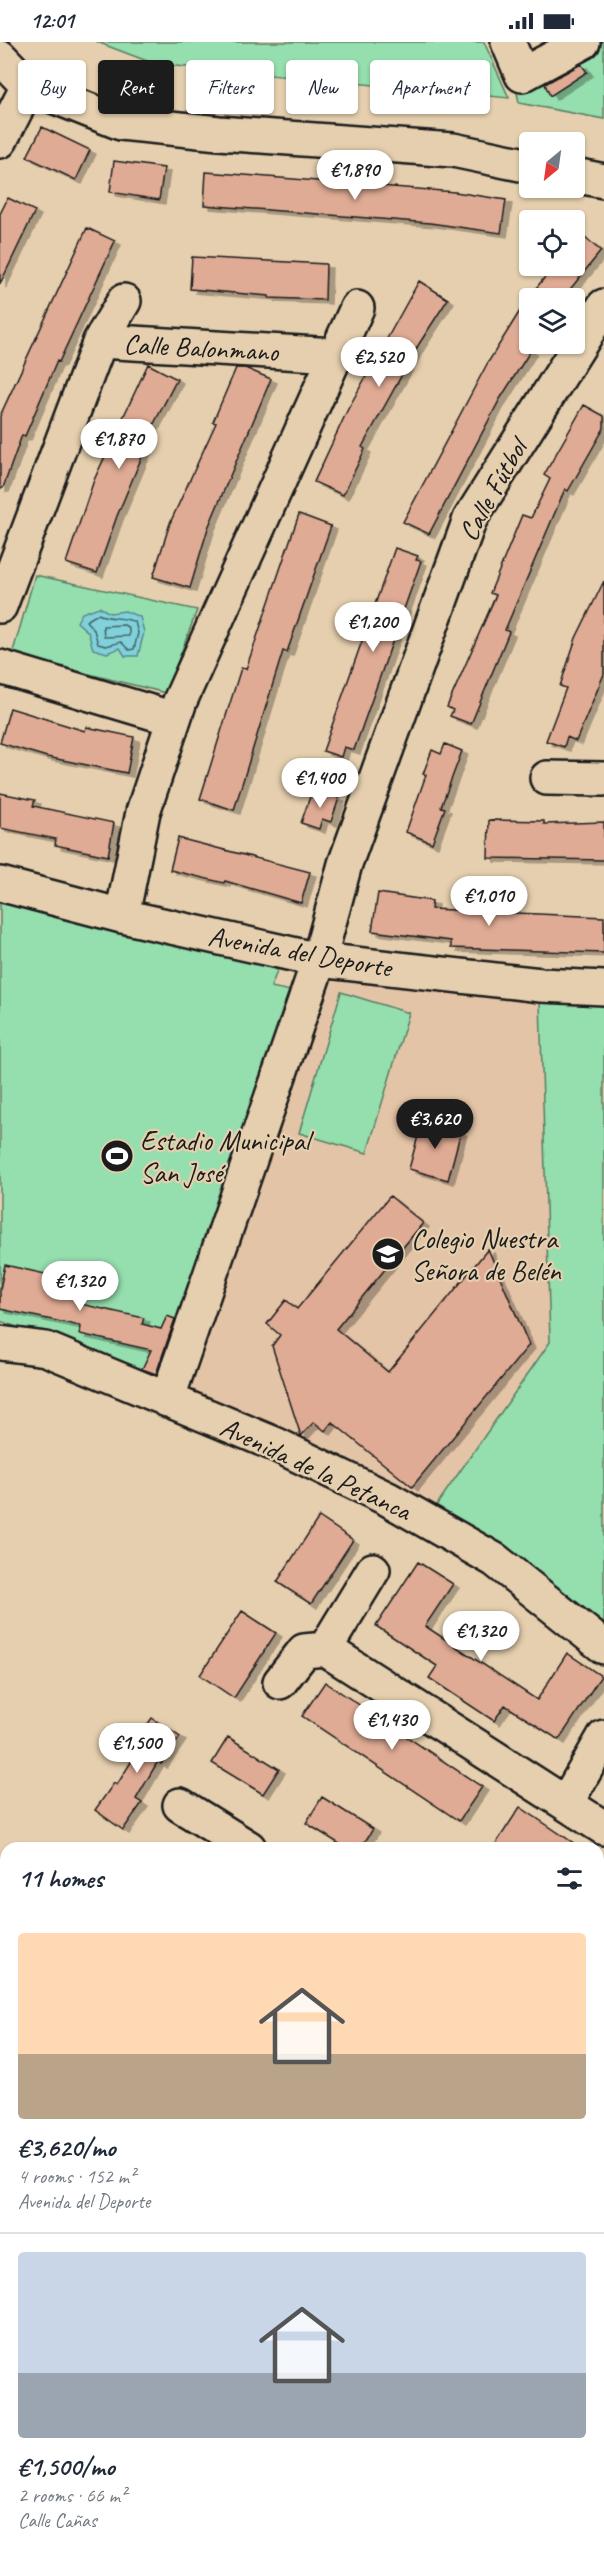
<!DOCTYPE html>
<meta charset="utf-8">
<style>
:root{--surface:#fff;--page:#f2f2f3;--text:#1f2937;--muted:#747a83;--line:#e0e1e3;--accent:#1c1c1c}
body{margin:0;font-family:Caveat,sans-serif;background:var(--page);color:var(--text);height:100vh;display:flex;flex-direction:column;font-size:22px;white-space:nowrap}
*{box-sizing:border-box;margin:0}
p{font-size:20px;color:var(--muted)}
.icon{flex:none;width:33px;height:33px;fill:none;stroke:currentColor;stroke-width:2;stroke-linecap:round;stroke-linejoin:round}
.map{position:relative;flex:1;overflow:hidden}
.sheet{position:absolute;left:0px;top:1800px;width:604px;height:720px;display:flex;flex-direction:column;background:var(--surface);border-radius:18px 18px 0 0;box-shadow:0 2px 4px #0004}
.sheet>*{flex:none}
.banner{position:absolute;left:18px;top:18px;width:568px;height:54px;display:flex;gap:12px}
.needle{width:39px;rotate:209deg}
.buttons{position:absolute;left:519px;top:90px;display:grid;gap:12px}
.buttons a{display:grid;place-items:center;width:66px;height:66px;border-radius:6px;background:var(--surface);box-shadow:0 2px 4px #0004;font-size:30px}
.price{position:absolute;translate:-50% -51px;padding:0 14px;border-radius:21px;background:#fff;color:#222;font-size:20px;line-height:39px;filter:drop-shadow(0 2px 3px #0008)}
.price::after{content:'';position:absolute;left:50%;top:36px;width:18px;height:14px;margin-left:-9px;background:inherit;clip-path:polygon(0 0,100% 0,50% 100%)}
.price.on{background:var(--accent);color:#fff}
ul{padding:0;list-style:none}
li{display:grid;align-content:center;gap:12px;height:318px;padding:0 18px}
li+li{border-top:2px solid var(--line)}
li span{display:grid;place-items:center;height:186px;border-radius:6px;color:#555}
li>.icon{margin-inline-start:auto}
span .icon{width:108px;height:108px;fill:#fffc;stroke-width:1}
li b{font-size:26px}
h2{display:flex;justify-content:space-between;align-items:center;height:72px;padding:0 18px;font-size:26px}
.pill{padding:0 21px;border-radius:6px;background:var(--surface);box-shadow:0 2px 4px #0004;font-size:21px;line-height:54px}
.pill.on{background:var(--accent);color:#fff}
.status{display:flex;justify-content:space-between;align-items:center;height:42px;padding:0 30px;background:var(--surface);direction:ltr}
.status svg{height:16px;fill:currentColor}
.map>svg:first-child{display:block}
.built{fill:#e4c4a6}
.green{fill:#95dead;stroke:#587d64;stroke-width:1.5}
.water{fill:#80d1da;stroke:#58898e;stroke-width:1.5}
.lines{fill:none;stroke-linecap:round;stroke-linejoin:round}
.shore{stroke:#446468;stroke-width:1.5}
.building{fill:#e0ab94;stroke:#1c1c1c;stroke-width:1.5;filter:url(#shadow)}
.minor-casing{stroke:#1c1c1c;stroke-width:38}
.minor{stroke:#e5cfae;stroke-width:33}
.labels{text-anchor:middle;stroke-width:4.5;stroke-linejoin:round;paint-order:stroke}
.street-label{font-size:28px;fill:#1c1c1c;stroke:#e5cfae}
.poi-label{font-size:28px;fill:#1c1c1c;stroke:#e5cfae;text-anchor:start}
</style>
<div class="status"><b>12:01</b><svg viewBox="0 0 49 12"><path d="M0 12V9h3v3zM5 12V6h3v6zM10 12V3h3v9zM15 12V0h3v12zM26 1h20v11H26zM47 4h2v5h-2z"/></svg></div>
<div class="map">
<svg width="604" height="2520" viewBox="0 0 604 2520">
<defs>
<filter id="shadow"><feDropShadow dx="6" dy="4" stdDeviation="0" flood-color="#0004"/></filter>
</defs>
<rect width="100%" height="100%" fill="#e5cfae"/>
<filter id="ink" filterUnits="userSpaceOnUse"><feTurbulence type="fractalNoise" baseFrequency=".0167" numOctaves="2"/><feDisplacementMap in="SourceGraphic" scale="12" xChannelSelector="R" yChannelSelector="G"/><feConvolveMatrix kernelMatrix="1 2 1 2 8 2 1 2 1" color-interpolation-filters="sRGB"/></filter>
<g filter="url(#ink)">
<!-- built -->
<path class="built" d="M325 934 540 959 550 1300 433 1468 377 1439 346 1412 338 1420 181 1349Z"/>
<!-- green -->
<path class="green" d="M97 0H484L509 56 155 22Z
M597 0H604V77L519 61 516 45Z
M35 533 197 568 166 651 12 613Z
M0 858 280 921 271 945 291 949 160 1336 0 1279Z
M341 950 409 971 367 1111 299 1091Z
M540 959 604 962V1585L523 1518 433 1468 550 1300Z"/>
<!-- water -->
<path class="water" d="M99 565 110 571 125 569 140 575 144 590 138 614H125L120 606 107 611 93 607 88 590 77 580 82 571Z"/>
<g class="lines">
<!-- shore -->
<path class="shore" d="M98 572C111 578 122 574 135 580L138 591 134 607 129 608 121 600 106 604 98 602 94 588 86 579Z
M124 583 129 586V594L104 595 103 584Z"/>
</g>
<!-- building -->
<path class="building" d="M581 22 587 30 550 54 545 42Z
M42 85 90 108 76 138 27 115Z
M114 119 164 126 159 158 110 150Z
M206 130 455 150 506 158 501 191 430 181 204 163Z
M8 156 35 169 0 242V172Z
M87 186 115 199 59 320 57 319 25 394 22 393 3 446H0V374Z
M574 187 601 209 563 256H530V297L525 304 531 308 500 357 429 492 403 480 487 322 528 256 554 224H574Z
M192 215 326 222 325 258 269 256V254L190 247Z
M419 239 448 257 419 302 362 405 365 407 343 453 314 440 348 367Z
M148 322 177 337 143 403 146 405 117 474 97 531 66 521 94 438Z
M236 326H245L271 337 208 486 190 546 153 535 170 481 216 381 213 380Z
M584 363 604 374V386L568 449 565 447 505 588 509 590 471 682 450 674 453 668 447 665 496 553 490 551 522 473 531 476 550 437 544 433Z
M299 472 331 484 287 610 283 609 234 768 200 757 241 626 246 627Z
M395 506 418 514 416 518 421 519 354 708 344 705 341 715 323 709Z
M604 539V632L576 699 567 695 564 705 546 699 566 646 560 644 576 596Z
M10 666 85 689 86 685 134 695 127 731 47 715 0 701Z
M445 702 462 709 441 765 445 766 432 801 406 790 426 733 423 732 432 708 441 712Z
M313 746 339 756 331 780 322 777 319 787 301 781Z
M0 751 35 758 33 764 114 781 108 814 55 803 56 797 0 786Z
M489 778 544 779V782L604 780V818L488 816Z
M178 796 310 830 301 861 225 839 224 841 170 828Z
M378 851 432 859 431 867 604 875V911L451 906V899L372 889Z
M422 1079 461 1089 448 1138 409 1127Z
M390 1154 423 1181 336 1287 388 1330 488 1207 529 1303 412 1445 332 1380 325 1389 314 1380 301 1394 272 1304 280 1293 267 1282 286 1258 297 1267Z
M5 1223 81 1240 76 1261 144 1276 142 1282 161 1287 167 1274 175 1277 156 1332 142 1327 151 1308 80 1292 81 1284 0 1267V1247Z
M319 1475 353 1498 311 1562 277 1540Z
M418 1520 453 1542 425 1584 537 1658 567 1611 601 1634 559 1698 505 1663 494 1679 429 1636 437 1624 376 1584Z
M242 1569 276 1591 234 1656 200 1633Z
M325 1640 482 1745 459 1779 302 1674Z
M152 1676 180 1695 161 1722 158 1719 136 1757 142 1761 123 1788 95 1768 114 1741 117 1743 139 1707 133 1703Z
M228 1695 279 1727 263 1752 212 1721Z
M322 1755 373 1787 361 1806H346L306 1781Z
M520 1765 581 1806H493Z"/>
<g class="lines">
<defs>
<path id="minor" d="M508 0 522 33 583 0
M0 15 28 44 121 81 219 91 453 108 530 124
M0 99 28 44
M574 133 604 139
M100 299 124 259
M0 564 100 299 335 313
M0 625 174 677
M547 736 604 737
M0 842 122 874 319 918 541 943 604 946
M122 874 143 770 180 659 357 266
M0 1301 46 1307 277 1403 388 1457 495 1518 604 1605
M167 1358 319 918 345 822 470 477 604 264
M325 1607 604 1786
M280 1640 304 1609 325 1607 373 1528
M566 1761 604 1695
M180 1763 249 1806
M598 2023 604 2027
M598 2127 604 2118
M0 2129 6 2132
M0 2382 6 2386
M598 2508 604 2512
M205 2514 214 2520"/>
</defs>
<!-- minor casing -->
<use href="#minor" class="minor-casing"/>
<!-- minor -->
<use href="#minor" class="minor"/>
</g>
</g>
<!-- icons -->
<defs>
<symbol id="stadium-disc" viewBox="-11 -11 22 22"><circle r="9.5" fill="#1c1c1c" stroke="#e5cfae"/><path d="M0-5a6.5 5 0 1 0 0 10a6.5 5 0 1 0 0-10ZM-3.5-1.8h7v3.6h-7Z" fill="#fff"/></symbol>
<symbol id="school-disc" viewBox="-11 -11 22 22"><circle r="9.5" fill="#1c1c1c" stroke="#e5cfae"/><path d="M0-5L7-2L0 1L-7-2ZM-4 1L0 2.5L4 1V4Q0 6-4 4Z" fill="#fff"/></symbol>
</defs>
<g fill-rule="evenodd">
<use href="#stadium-disc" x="98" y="1095" width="38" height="38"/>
<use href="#school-disc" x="369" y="1193" width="38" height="38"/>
</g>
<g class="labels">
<!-- street labels -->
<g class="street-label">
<text transform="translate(201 305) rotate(3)" y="10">Calle Balonmano</text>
<text transform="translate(492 448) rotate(-61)" y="10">Calle Fútbol</text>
<text transform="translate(300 909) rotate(10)" y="10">Avenida del Deporte</text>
<text transform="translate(316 1426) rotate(25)" y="10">Avenida de la Petanca</text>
</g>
<!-- poi labels -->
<g class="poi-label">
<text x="140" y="1108">Estadio Municipal<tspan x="140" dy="32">San José</tspan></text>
<text x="411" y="1206">Colegio Nuestra<tspan x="411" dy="32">Señora de Belén</tspan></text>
</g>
</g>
</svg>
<div class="buttons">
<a><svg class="needle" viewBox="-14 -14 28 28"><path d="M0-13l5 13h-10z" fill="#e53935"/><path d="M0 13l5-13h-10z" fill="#747a83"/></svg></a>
<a><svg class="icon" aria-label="locate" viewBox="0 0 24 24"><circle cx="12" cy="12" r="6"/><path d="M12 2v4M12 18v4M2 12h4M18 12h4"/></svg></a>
<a><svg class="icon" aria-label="layers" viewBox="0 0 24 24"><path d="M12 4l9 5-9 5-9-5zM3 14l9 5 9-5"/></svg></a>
</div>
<b class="price" style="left:355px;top:159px">€1,890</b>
<b class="price" style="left:379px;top:346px">€2,520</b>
<b class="price" style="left:119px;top:428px">€1,870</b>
<b class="price" style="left:373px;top:611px">€1,200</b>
<b class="price" style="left:320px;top:767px">€1,400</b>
<b class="price" style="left:489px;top:885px">€1,010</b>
<b class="price on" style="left:435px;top:1108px">€3,620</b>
<b class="price" style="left:80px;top:1270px">€1,320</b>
<b class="price" style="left:481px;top:1620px">€1,320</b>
<b class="price" style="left:392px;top:1709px">€1,430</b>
<b class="price" style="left:137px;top:1732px">€1,500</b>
<div class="banner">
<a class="pill">Buy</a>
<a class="pill on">Rent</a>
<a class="pill">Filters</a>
<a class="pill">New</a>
<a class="pill">Apartment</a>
</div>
<section class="sheet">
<h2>11 homes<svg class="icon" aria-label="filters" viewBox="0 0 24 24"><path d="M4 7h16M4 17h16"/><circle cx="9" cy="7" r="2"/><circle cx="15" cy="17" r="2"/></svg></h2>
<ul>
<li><span style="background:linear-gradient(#ffd9b3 65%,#b9a48a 0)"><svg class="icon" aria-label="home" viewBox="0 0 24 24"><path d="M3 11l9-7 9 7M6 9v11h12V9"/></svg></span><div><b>€3,620/mo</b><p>4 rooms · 152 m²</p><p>Avenida del Deporte</p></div></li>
<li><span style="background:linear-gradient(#c9d6e8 65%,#9aa5b1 0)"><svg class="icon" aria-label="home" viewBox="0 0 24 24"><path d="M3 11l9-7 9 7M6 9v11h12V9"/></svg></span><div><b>€1,500/mo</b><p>2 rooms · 66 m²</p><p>Calle Cañas</p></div></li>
</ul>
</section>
</div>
